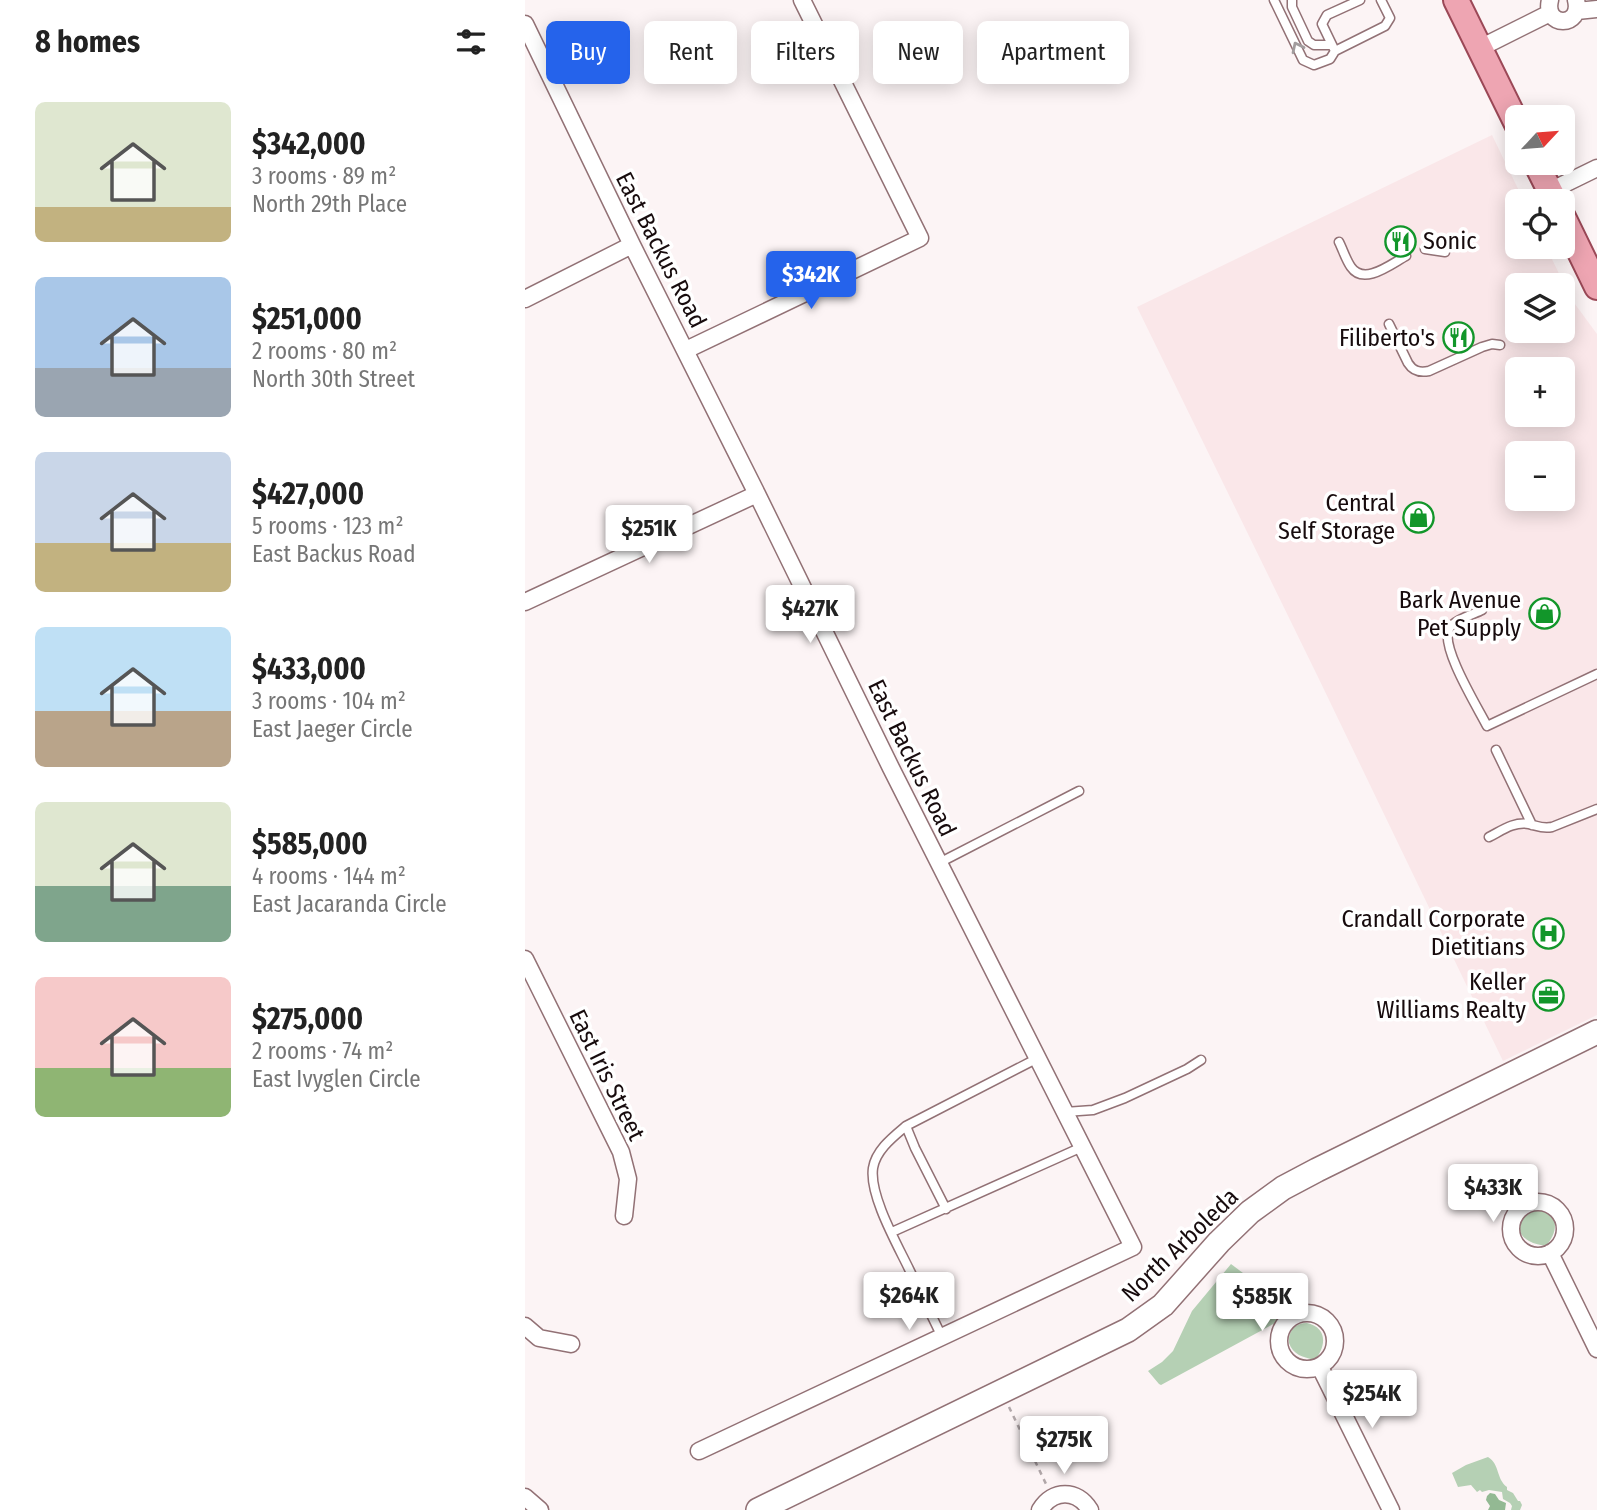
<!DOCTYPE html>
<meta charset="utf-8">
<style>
:root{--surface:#fff;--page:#f6f6f6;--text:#222;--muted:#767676;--accent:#2563eb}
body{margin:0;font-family:"Fira Sans Condensed",sans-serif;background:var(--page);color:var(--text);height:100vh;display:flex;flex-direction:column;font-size:26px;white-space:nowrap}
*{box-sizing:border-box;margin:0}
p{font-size:23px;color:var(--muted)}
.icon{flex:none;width:38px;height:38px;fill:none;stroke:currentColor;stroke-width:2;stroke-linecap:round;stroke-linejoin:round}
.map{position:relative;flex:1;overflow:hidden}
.drawer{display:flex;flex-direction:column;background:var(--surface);width:525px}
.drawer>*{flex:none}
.banner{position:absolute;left:21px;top:21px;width:665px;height:63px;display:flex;gap:14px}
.needle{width:46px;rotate:64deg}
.controls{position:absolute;left:980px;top:105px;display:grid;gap:14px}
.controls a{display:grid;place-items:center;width:70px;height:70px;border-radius:10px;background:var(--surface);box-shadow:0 4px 18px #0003;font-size:35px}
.price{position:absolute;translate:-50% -60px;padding:0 16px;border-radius:7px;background:#fff;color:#222;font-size:23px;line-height:46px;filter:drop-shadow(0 2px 4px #0008)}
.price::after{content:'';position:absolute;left:50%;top:42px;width:21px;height:16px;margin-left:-10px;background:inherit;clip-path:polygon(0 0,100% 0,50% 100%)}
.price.on{background:var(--accent);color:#fff}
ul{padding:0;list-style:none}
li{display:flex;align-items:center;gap:21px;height:175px;padding:0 35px}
li span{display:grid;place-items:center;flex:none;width:196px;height:140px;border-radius:10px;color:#555}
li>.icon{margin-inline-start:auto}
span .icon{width:84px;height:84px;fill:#fffc;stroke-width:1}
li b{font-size:30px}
h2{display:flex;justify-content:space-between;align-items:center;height:84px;padding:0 35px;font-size:30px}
.tag{padding:0 24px;border-radius:10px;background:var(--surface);box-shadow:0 4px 18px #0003;font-size:24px;line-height:63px}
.tag.on{background:var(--accent);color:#fff}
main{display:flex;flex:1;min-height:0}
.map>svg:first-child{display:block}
.built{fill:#fae7e9;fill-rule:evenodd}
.green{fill:#b5d0b4}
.water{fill:#93b993}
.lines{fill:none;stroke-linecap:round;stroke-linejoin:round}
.lane-casing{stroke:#927175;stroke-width:11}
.street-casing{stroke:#927175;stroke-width:19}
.secondary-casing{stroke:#927175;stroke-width:26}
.primary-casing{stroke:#9b4857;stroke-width:28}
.path{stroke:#b1a7a9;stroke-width:2.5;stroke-dasharray:5 5;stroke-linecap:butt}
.lane{stroke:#fff;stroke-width:8}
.street{stroke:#fff;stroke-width:16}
.secondary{stroke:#fff;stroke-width:23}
.primary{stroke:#eea5b2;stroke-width:24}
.oneway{stroke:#a29d9e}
.labels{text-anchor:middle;stroke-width:7;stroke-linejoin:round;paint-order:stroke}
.poi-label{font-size:24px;fill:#170b0d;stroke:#fff;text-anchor:end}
.street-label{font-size:24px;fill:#170b0d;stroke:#fff}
</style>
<main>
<section class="drawer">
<h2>8 homes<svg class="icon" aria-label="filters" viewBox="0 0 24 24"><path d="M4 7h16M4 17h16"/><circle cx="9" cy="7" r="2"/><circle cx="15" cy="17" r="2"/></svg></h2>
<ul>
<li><span style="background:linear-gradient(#dfe7d0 75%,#c2b280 0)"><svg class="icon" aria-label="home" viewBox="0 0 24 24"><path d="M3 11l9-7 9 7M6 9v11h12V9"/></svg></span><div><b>$342,000</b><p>3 rooms · 89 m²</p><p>North 29th Place</p></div></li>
<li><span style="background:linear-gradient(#a9c7e8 65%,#9aa5b1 0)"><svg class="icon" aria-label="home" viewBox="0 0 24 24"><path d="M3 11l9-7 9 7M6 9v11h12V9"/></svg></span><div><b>$251,000</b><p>2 rooms · 80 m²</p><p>North 30th Street</p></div></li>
<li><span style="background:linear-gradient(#c9d6e8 65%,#c2b280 0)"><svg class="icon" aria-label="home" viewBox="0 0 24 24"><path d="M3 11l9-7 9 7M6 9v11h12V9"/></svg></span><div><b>$427,000</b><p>5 rooms · 123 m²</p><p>East Backus Road</p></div></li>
<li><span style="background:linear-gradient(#bfe0f5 60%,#b9a48a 0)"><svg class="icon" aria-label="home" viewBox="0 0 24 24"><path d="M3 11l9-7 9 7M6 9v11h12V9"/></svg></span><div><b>$433,000</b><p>3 rooms · 104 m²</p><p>East Jaeger Circle</p></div></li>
<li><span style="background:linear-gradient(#dfe7d0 60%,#7fa58c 0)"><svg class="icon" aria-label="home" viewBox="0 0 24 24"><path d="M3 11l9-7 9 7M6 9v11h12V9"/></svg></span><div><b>$585,000</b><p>4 rooms · 144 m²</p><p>East Jacaranda Circle</p></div></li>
<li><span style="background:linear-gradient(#f6c9c9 65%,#8fb573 0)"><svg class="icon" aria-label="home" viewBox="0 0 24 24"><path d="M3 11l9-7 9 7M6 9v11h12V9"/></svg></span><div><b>$275,000</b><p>2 rooms · 74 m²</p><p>East Ivyglen Circle</p></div></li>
</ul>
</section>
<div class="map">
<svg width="1072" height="1510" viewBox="0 0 1072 1510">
<rect width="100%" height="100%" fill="#fcf4f5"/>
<!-- built -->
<path class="built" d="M967 135 999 201H992V247H1021L1047 300 1072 334V1015L978 1061 792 675 612 307ZM992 285H1038V331H992ZM992 369H1038V415H992ZM992 453H1038V499H992Z"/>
<!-- green -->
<path class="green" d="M1014 1209C1035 1215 1033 1232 1021 1246 1016 1245 1009 1244 1004 1241 986 1231 996 1211 1014 1209Z
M706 1264 730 1282 747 1306 758 1313 750 1323 636 1385 634 1384 623 1371 637 1362 648 1351 667 1311Z
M782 1323C803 1328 801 1346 790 1360 778 1357 768 1355 764 1343 763 1331 770 1323 782 1323Z
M963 1457C975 1464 971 1479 982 1487V1490L988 1493 993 1501H995L997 1505 995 1510H986L987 1506 985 1503 978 1499 977 1492 964 1490 957 1492 955 1490 952 1492 946 1485 933 1487 927 1473 941 1465Z"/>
<!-- water -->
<path class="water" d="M965 1493 970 1494 974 1500 981 1503 980 1510H963L965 1506 961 1500 962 1496Z"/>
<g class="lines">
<defs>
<path id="lane" d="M749 0 778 60 789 65 805 59 810 51
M767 0V7L783 41 789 45H807
M835 0 802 15 797 24 810 51 860 26 865 18 856 0
M814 242C818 250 821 260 826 267 839 286 866 264 881 256
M900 249 920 252
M864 324 883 363C888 371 894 373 904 371L957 347 967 344 975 345
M957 610C949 614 927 621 924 629 915 647 953 708 962 726L1072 674
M971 750 1007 825
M964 837C976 831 989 821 1004 824 1013 826 1017 829 1027 827L1072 809
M414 863 554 791
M540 1112 568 1110 600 1098 662 1069 676 1060
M381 1126 390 1148 421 1209
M367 1232 557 1147
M417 1337C406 1314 395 1292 384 1269 372 1244 344 1195 348 1168 351 1150 368 1137 381 1126L513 1058"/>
<path id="street" d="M1025 0C1018 28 1058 28 1051 0
M1052 11 1072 9
M0 24 107 245 232 494 366 768 608 1247 174 1451
M955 48 1025 13
M1025 191 1072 168
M0 299 107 245
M161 350 395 238 277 0
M0 602 232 494
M0 959 96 1152 103 1179 99 1216
M986 1229a27 27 0 1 1 54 0a27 27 0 1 1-54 0Z
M1025 1253 1072 1349
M754 1341a28 28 0 1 1 56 0a28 28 0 1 1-56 0Z
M0 1326 14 1338 46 1344
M795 1367 866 1510
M0 1497 15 1510
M515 1510C528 1489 552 1489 565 1510"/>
<path id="secondary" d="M233 1510 603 1330 638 1305 694 1242 725 1212 758 1188 792 1170 1072 1032"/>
<path id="primary" d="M931 0 992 124
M1011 163 1030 201
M1038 217 1072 287"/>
</defs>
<!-- lane casing -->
<use href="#lane" class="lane-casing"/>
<!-- street casing -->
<use href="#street" class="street-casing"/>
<!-- secondary casing -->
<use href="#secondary" class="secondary-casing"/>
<!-- primary casing -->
<use href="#primary" class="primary-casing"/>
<!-- path -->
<path class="path" d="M484 1407 522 1486"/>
<!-- lane -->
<use href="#lane" class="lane"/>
<!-- street -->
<use href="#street" class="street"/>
<!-- secondary -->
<use href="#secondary" class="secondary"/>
<!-- primary -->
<use href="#primary" class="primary"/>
</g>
<!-- one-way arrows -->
<defs><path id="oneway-chevron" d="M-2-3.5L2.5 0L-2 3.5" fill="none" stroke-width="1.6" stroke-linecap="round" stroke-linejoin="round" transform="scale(1.75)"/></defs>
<use class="oneway" href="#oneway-chevron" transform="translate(772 47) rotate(-116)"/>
<!-- icons -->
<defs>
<symbol id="restaurant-ring" viewBox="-11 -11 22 22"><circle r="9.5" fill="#fff" stroke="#12962a" stroke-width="1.5"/><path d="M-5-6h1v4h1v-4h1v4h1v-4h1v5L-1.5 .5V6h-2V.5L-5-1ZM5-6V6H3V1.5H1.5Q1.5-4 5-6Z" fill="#12962a"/></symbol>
<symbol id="shop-ring" viewBox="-11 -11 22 22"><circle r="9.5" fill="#fff" stroke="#12962a" stroke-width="1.5"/><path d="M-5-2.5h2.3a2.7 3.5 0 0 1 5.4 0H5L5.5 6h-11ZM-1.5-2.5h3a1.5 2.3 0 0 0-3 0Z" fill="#12962a"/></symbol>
<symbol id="hospital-ring" viewBox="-11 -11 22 22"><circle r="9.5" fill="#fff" stroke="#12962a" stroke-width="1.5"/><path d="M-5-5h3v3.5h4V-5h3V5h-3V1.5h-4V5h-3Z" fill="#12962a"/></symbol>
<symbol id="office-ring" viewBox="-11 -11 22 22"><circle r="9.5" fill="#fff" stroke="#12962a" stroke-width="1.5"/><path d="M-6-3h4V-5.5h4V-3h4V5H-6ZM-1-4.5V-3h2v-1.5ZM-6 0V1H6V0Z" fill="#12962a"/></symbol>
</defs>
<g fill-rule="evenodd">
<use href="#restaurant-ring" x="858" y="224" width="35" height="35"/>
<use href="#restaurant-ring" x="916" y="320" width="35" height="35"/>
<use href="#shop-ring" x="876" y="500" width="35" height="35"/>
<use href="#shop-ring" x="1002" y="596" width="35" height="35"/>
<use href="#hospital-ring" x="1006" y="916" width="35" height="35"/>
<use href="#office-ring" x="1006" y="978" width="35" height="35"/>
</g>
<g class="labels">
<!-- poi labels -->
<g class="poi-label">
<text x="898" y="249" text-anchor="start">Sonic</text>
<text x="910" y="346">Filiberto's</text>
<text x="870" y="511">Central<tspan x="870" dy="28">Self Storage</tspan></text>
<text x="996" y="608">Bark Avenue<tspan x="996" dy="28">Pet Supply</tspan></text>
<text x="1000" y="927">Crandall Corporate<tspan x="1000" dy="28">Dietitians</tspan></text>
<text x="1001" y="990">Keller<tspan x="1001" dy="28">Williams Realty</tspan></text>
</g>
<!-- street labels -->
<g class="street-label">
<text transform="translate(136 250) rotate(63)" y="8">East Backus Road</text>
<text transform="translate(387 758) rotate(64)" y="8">East Backus Road</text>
<text transform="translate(82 1075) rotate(64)" y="8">East Iris Street</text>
<text transform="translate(655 1245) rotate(-44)" y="8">North Arboleda</text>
</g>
</g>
</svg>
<div class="controls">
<a><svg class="needle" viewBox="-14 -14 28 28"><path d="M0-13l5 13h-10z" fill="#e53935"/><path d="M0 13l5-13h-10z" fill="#767676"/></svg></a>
<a><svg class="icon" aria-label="locate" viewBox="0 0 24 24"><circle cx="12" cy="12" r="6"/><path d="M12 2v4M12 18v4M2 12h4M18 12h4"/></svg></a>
<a><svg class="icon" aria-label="layers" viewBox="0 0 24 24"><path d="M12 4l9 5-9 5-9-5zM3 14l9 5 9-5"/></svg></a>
<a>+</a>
<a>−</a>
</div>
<b class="price on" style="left:286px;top:311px">$342K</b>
<b class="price" style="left:124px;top:565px">$251K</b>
<b class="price" style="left:285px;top:645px">$427K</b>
<b class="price" style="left:968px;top:1224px">$433K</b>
<b class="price" style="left:384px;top:1332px">$264K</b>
<b class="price" style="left:737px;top:1333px">$585K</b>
<b class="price" style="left:847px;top:1430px">$254K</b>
<b class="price" style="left:539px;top:1476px">$275K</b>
<div class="banner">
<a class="tag on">Buy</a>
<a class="tag">Rent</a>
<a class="tag">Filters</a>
<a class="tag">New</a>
<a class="tag">Apartment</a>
</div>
</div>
</main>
